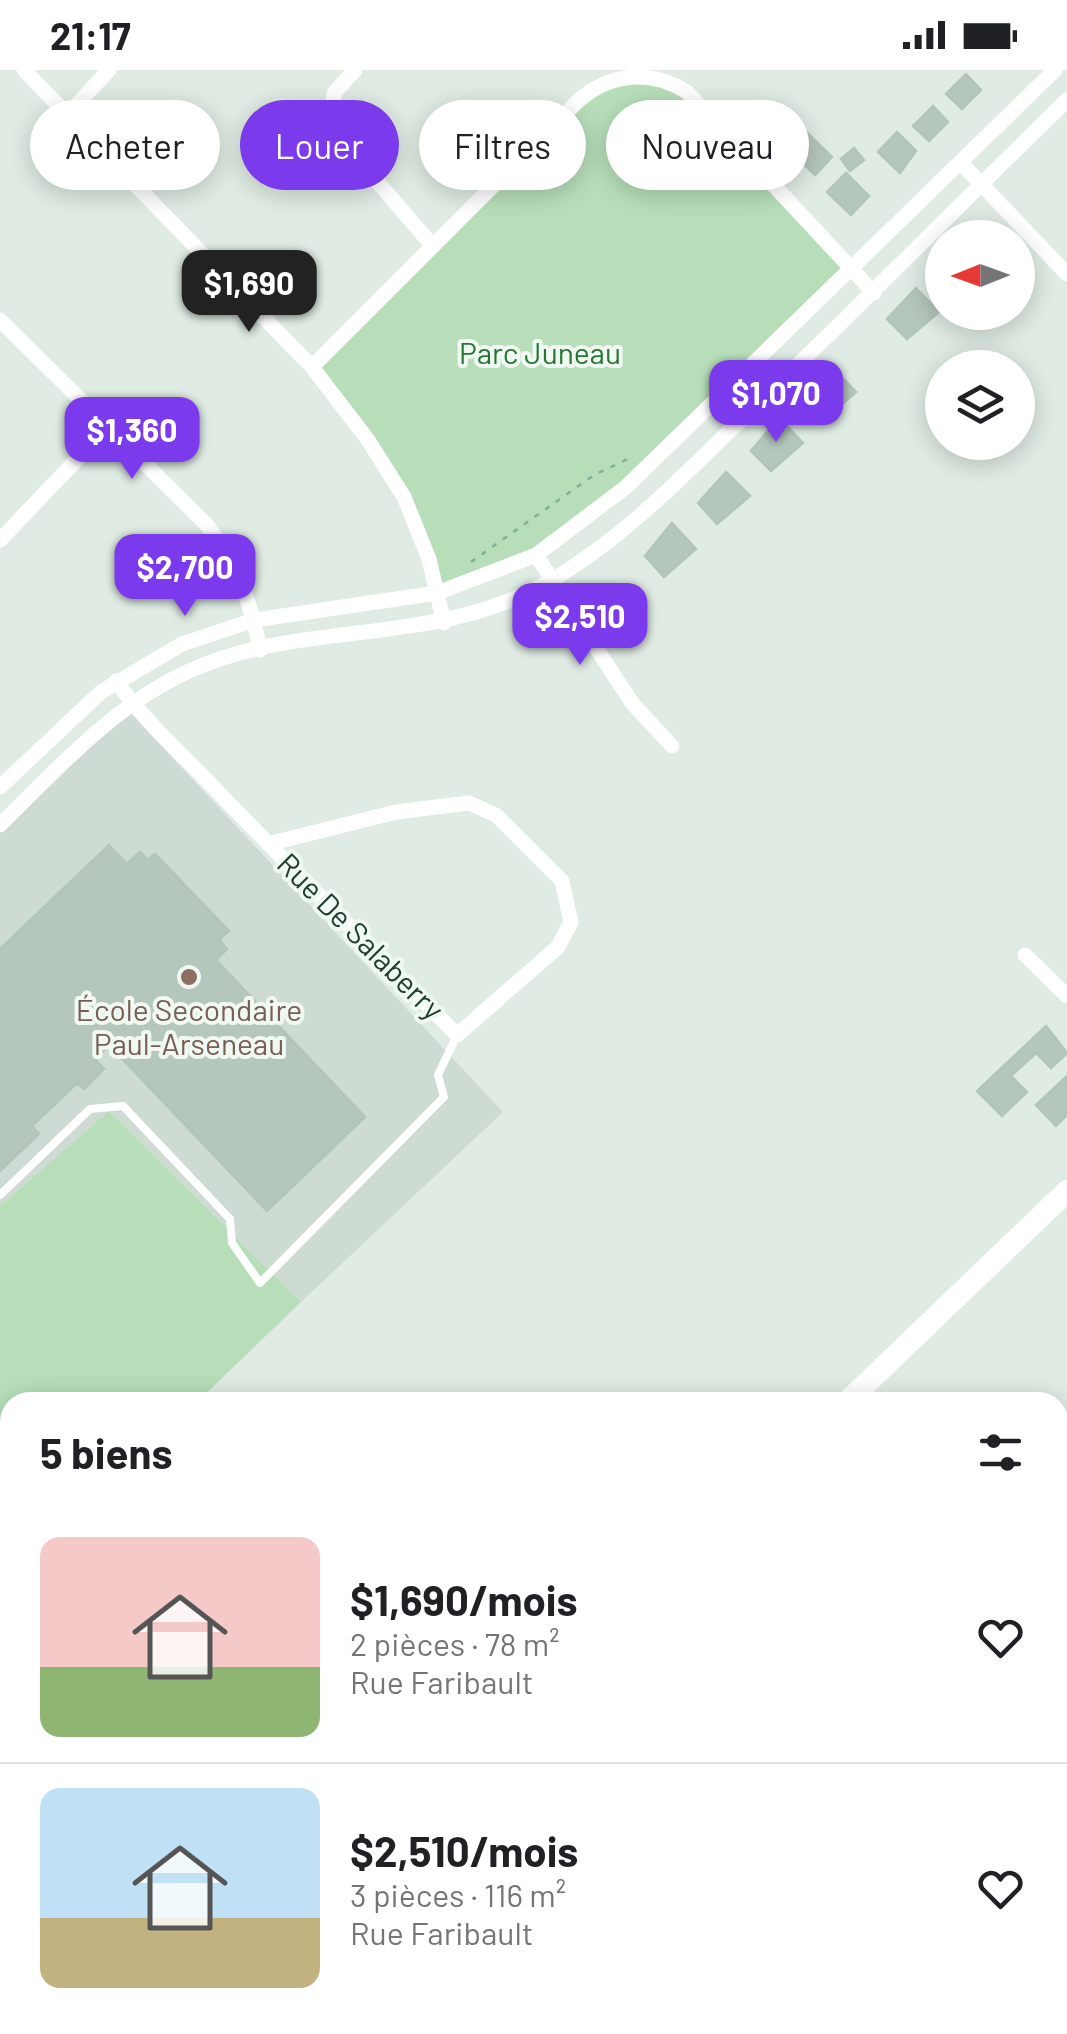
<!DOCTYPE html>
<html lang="fr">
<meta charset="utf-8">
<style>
:root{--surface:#fff;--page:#f2f2f2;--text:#202124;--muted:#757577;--line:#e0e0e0;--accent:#7c3aed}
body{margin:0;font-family:Barlow,sans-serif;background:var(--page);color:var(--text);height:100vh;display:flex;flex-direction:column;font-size:38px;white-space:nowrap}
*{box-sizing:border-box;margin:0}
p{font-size:32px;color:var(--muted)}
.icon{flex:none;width:55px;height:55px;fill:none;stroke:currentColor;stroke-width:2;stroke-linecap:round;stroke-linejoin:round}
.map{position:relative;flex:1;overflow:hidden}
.side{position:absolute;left:0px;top:1322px;width:1068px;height:642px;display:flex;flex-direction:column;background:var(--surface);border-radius:30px 30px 0 0;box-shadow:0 5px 25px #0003}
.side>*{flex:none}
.top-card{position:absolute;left:30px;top:30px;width:1008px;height:90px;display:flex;gap:20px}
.needle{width:65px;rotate:269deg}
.buttons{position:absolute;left:925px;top:150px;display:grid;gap:20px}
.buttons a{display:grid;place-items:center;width:110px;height:110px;border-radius:50%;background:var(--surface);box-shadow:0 5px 25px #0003;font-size:50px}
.price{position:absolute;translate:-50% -85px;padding:0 22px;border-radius:20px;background:var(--accent);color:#fff;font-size:32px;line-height:65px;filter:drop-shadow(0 2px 5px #0008)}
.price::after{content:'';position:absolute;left:50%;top:60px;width:30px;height:22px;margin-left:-15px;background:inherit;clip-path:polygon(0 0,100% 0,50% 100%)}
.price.on{background:#222;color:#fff}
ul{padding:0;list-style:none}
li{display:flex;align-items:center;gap:30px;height:250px;padding:0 40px}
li+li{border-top:2px solid var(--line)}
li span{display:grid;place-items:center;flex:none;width:280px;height:200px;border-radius:20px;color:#555}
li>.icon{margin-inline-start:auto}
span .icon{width:120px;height:120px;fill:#fffc;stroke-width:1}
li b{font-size:42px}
h2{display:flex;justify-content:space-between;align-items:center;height:120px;padding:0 40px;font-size:42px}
.tag{padding:0 35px;border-radius:45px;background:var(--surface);box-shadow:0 5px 25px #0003;font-size:35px;line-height:90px}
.tag.on{background:var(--accent);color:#fff}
.status{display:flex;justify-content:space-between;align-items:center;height:70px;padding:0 50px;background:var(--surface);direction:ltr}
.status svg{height:28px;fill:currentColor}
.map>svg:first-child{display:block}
.built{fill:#cedbd2}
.green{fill:#b7deb9}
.building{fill:#b5c6bc;stroke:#b2c5b9;stroke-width:2.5}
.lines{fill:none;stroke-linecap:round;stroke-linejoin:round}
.path{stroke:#7eb096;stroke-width:2.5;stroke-dasharray:5 8;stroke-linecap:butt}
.service{stroke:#fff;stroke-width:8}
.minor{stroke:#fff;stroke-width:15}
.secondary{stroke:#fff;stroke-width:22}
.rail{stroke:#5a7869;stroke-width:5;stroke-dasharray:20 10;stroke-linecap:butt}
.education-dot{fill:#8d6e63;stroke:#f0f8f2;stroke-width:4}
.labels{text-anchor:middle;stroke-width:8;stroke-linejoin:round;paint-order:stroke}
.park-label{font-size:30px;fill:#287436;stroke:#f0f8f2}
.street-label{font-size:30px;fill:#203c2e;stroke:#f0f8f2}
.education-label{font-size:30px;fill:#785e54;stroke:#f0f8f2}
</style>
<div class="status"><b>21:17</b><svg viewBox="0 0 49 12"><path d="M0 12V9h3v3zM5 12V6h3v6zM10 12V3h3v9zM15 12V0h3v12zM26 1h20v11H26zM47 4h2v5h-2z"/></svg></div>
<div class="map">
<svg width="1067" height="1964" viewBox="0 0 1067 1964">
<rect width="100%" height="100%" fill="#dfebe3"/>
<!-- built -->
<path class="built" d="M124 636 503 1042 301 1232 109 1041 0 1136V755Z
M0 1701 10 1707V1849L0 1854Z"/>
<!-- green -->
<path class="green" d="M671 11 851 196 669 377 536 485 437 523 404 427 312 297 598 16Z
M109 1041 301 1232 197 1332H10V1513L0 1523V1136Z"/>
<!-- building -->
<path class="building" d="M966 4 981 20 962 39 946 24Z
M933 36 948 52 929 71 913 56Z
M802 58 832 87 815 105 785 76Z
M897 62 916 81 900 103 878 82Z
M854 78 864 90 850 101 841 89Z
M846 103 869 126 851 145 827 122Z
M916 218 939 242 907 269 887 249Z
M832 297 856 322 824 350 804 330Z
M779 348 803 373 771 401 751 381Z
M726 402 750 426 717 454 698 433Z
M672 453 696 479 664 507 645 486Z
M109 775 127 794 140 782 148 790 155 784 229 861 219 870 227 879 216 890 365 1047 267 1141 109 975 95 989 104 999 84 1019 77 1013 32 1056 39 1064 0 1101V879Z
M1046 956 1067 983 1051 998 1036 983 1011 1006 1027 1022 1002 1046 977 1021Z
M1066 1007 1067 1045 1056 1056 1036 1035Z"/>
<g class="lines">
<!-- path -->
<path class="path" d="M471 492 594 405 632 387
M0 1720 10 1734"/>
<!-- service -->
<path class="service" d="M0 1125 90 1039 123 1036 230 1149 232 1173 260 1213 444 1027 438 1005 457 965"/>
<!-- minor -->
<path class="minor" d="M24 0 312 297 368 370 404 427 429 489 444 553
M355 0 334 23 332 59 431 174
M68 44 109 0
M960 92 1067 204
M0 250 207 455C236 495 251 531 260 580
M312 297 579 30C612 2 652 0 687 22L874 223
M0 470 107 358
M536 485 632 633 672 676
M116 611C145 652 185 687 220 724 298 805 378 885 457 965L558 877 571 852 562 811 496 745 469 733 396 742 268 774
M0 717 101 622 182 574 254 550 437 523 536 485 626 417 1055 0
M0 755C57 699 113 636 187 602 302 548 434 579 552 510 628 465 690 399 753 338 859 237 962 132 1067 30
M1025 885 1067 926"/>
<!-- secondary -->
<path class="secondary" d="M847 1332 1067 1121
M0 1686 10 1691"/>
<!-- rail -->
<path class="rail" d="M1058 1871 1067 1872
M60 1964 84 1955"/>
</g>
<!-- markers -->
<circle class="education-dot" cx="189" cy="907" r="10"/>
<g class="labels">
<!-- park labels -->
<g class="park-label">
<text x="540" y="294">Parc Juneau</text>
</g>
<!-- street labels -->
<g class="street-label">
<text transform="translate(360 867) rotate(45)" y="10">Rue De Salaberry</text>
</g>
<!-- education labels -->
<g class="education-label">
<text x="189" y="951">École Secondaire<tspan x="189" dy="34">Paul-Arseneau</tspan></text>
</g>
</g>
</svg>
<div class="buttons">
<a><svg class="needle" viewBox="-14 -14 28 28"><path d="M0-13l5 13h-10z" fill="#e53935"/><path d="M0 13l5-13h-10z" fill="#757577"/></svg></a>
<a><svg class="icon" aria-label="layers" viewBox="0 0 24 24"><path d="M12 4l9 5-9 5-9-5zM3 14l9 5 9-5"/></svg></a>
</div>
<b class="price on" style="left:249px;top:265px">$1,690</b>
<b class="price" style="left:776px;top:375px">$1,070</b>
<b class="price" style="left:132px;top:412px">$1,360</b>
<b class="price" style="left:185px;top:549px">$2,700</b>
<b class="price" style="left:580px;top:598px">$2,510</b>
<div class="top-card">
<a class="tag">Acheter</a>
<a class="tag on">Louer</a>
<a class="tag">Filtres</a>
<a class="tag">Nouveau</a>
</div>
<section class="side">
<h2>5 biens<svg class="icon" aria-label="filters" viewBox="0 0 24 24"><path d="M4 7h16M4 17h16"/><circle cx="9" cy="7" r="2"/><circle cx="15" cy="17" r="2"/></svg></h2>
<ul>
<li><span style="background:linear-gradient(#f6c9c9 65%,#8fb573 0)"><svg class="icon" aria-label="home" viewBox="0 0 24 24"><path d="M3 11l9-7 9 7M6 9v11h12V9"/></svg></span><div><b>$1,690/mois</b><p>2 pièces · 78 m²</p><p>Rue Faribault</p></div><svg class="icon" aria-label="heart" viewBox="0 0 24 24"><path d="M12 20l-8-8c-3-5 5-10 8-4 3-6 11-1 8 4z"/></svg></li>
<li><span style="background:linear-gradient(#bfe0f5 65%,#c2b280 0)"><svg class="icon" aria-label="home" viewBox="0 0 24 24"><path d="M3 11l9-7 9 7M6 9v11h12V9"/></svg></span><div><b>$2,510/mois</b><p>3 pièces · 116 m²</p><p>Rue Faribault</p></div><svg class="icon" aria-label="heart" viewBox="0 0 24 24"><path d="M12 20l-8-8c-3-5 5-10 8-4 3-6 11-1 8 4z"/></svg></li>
</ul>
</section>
</div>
